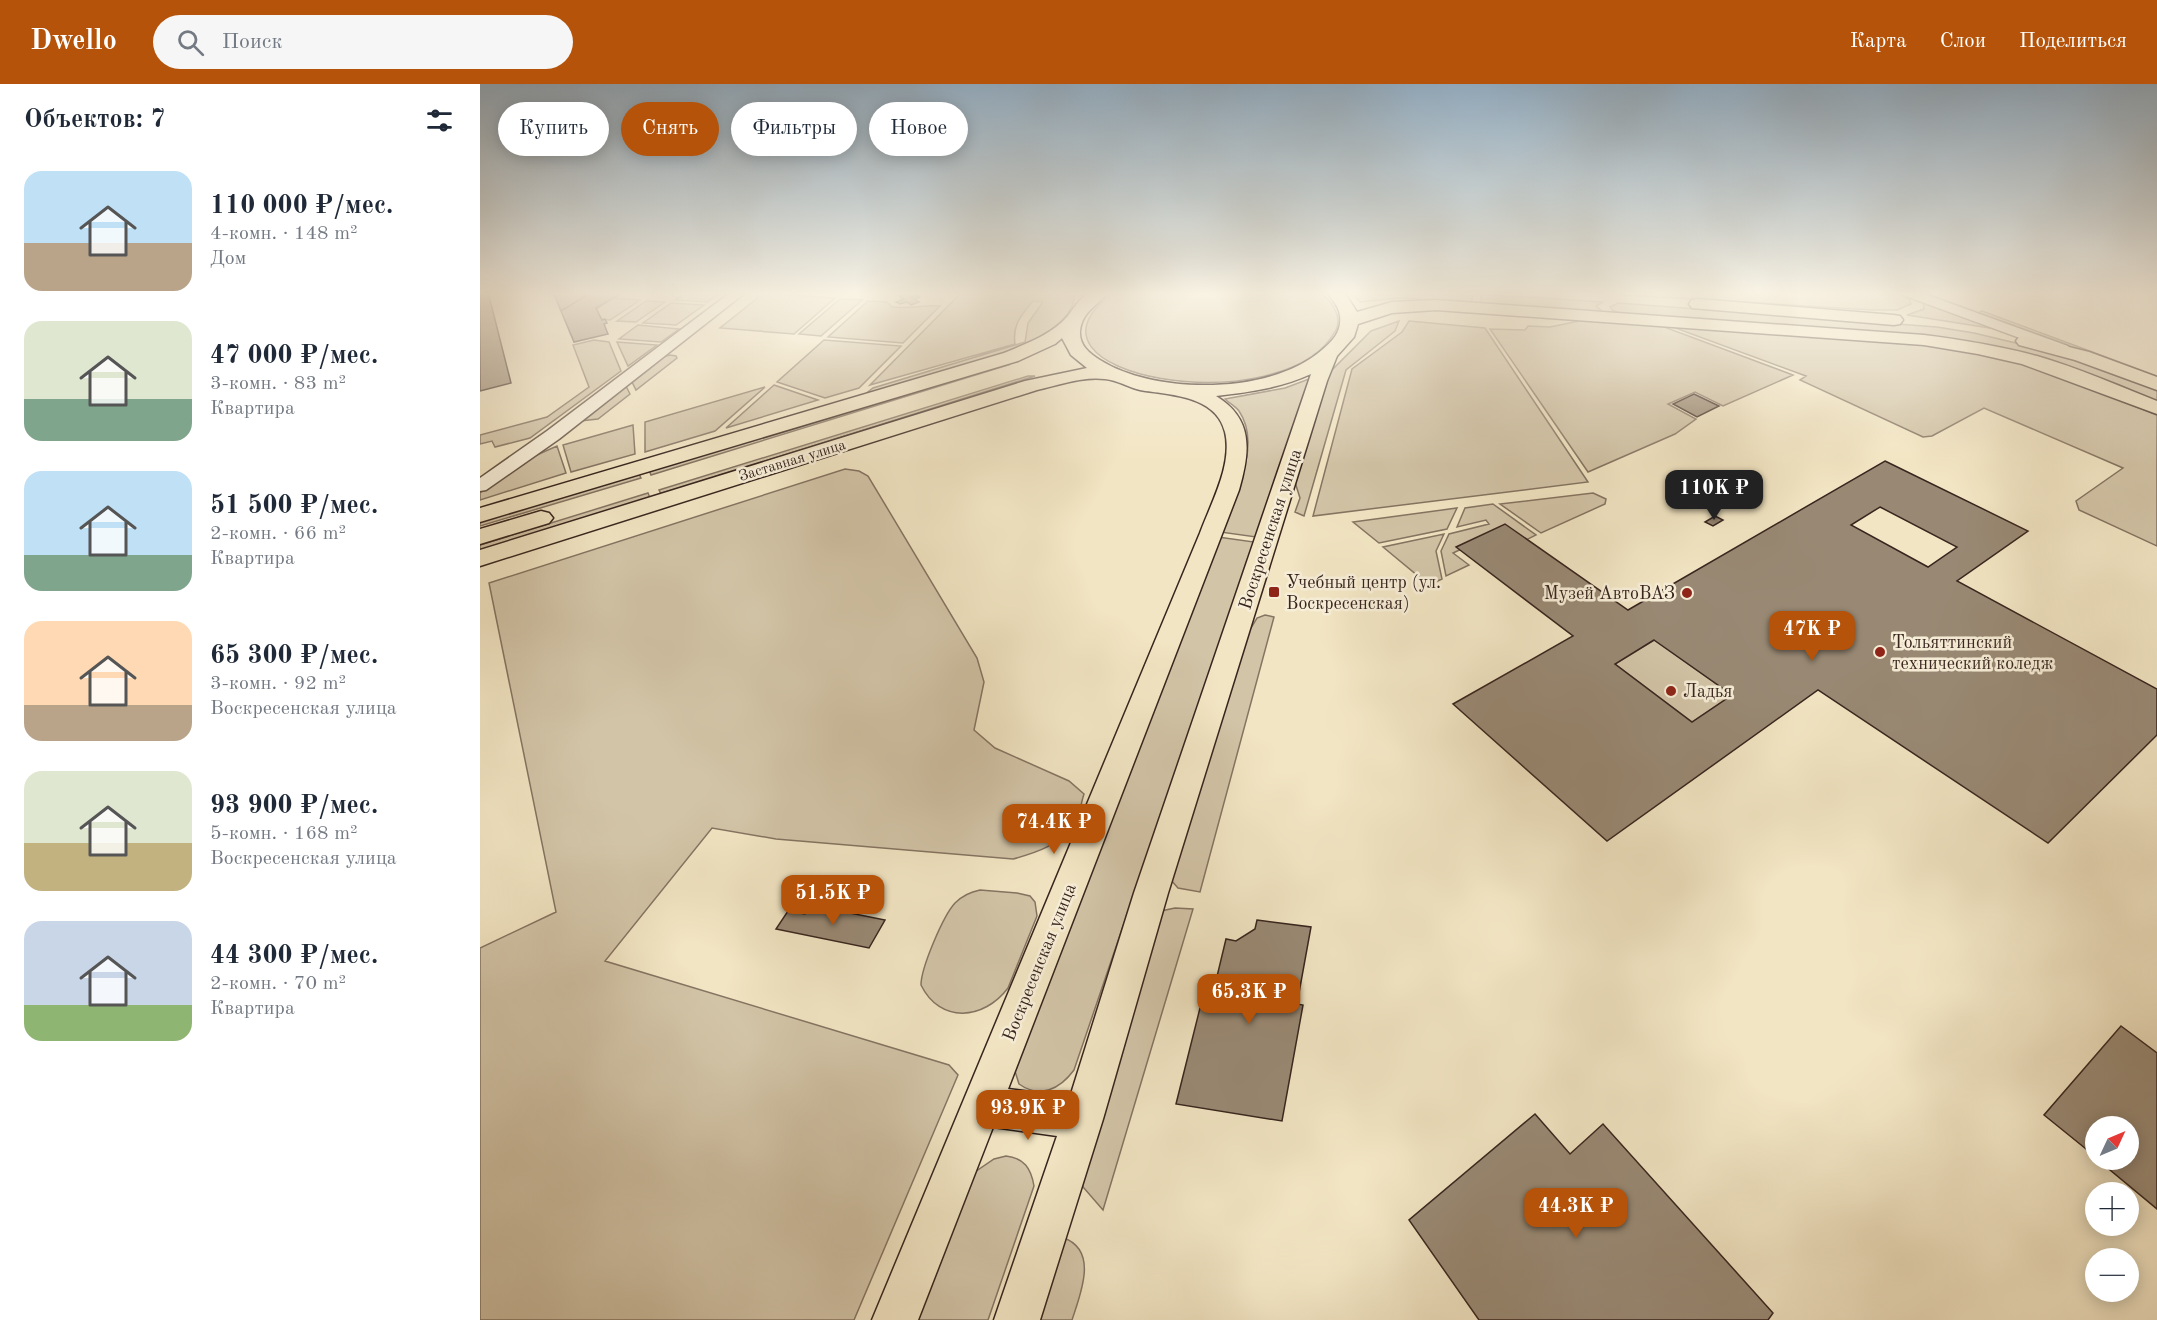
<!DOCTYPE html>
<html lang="ru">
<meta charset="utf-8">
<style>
:root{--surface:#fff;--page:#f6f6f7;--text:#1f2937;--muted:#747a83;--accent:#b45309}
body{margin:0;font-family:"Old Standard TT",serif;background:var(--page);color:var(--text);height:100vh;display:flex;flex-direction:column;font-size:22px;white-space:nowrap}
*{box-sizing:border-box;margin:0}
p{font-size:20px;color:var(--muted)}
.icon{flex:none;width:33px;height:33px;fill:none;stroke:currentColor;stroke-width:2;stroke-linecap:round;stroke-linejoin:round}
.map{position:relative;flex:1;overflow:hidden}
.side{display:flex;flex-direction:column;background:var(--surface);width:480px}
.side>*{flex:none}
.top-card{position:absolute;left:18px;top:18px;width:570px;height:54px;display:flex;gap:12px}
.needle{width:39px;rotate:46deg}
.buttons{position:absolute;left:1605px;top:1032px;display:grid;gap:12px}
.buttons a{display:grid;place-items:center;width:54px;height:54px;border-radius:50%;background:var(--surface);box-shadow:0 3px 15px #0003;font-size:30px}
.price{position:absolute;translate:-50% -51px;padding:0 14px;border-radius:12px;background:var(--accent);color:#fff;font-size:20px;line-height:39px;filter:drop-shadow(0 2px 3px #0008)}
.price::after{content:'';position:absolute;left:50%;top:36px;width:18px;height:14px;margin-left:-9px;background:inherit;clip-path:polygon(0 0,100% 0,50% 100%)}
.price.current{background:#222;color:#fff}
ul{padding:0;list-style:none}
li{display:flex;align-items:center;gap:18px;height:150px;padding:0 24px}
li span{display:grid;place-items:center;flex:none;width:168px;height:120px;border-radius:18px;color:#555}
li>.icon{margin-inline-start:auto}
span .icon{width:72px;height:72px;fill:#fffc;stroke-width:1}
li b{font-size:26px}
h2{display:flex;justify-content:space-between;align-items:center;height:72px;padding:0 24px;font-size:26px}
.tag{padding:0 21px;border-radius:27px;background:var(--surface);box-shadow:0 3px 15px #0003;font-size:21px;line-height:54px}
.tag.current{background:var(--accent);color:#fff}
header{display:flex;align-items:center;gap:36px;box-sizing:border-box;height:84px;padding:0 30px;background:var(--accent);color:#fff}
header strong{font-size:28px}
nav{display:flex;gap:33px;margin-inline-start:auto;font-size:21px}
.search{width:420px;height:54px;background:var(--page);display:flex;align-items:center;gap:15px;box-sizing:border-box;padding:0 21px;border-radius:33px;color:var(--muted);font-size:22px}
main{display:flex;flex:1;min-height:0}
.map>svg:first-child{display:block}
.green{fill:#d2c4a7;stroke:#857462;stroke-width:1.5}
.building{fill:#998974;stroke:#38251e;stroke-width:1.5;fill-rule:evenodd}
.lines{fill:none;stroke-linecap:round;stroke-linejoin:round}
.minor-casing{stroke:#665547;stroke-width:3}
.major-casing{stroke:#38251e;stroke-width:3}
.minor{fill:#f7eed8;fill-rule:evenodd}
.major{fill:#f2e5c3;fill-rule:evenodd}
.poi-dot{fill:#8f2418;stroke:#f7eed8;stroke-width:2}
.labels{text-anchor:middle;stroke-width:5;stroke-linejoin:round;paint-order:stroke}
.far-street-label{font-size:15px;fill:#38251e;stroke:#f7eed8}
.street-label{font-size:18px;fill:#38251e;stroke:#f7eed8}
.poi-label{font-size:18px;fill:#38251e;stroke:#f7eed8;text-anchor:start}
</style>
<header>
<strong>Dwello</strong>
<div class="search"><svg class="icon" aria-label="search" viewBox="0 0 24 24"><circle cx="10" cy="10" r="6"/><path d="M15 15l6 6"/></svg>Поиск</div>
<nav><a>Карта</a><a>Слои</a><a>Поделиться</a></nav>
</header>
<main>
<section class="side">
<h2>Объектов: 7<svg class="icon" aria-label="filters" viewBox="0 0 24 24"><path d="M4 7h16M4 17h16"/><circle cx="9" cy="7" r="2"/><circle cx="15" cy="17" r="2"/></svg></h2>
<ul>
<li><span style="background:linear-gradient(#bfe0f5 60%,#b9a48a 0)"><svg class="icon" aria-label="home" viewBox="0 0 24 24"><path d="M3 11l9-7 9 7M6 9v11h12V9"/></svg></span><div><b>110 000 ₽/мес.</b><p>4-комн. · 148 m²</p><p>Дом</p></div></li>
<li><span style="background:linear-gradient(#dfe7d0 65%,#7fa58c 0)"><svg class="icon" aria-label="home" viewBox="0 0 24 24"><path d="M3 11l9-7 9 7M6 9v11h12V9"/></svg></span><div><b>47 000 ₽/мес.</b><p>3-комн. · 83 m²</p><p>Квартира</p></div></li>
<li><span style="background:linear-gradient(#bfe0f5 70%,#7fa58c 0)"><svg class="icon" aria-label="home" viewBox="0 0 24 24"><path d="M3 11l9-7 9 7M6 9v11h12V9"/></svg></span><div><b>51 500 ₽/мес.</b><p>2-комн. · 66 m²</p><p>Квартира</p></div></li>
<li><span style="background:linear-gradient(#ffd9b3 70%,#b9a48a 0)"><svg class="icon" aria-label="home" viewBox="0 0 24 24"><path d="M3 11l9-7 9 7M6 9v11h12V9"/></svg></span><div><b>65 300 ₽/мес.</b><p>3-комн. · 92 m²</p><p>Воскресенская улица</p></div></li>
<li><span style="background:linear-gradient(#dfe7d0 60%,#c2b280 0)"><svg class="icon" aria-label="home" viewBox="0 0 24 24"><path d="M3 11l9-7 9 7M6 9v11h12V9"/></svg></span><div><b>93 900 ₽/мес.</b><p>5-комн. · 168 m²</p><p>Воскресенская улица</p></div></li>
<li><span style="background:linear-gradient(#c9d6e8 70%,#8fb573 0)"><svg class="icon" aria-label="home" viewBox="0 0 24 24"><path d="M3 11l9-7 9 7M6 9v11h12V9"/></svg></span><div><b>44 300 ₽/мес.</b><p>2-комн. · 70 m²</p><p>Квартира</p></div></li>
</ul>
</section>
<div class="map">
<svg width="1677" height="1236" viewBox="0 0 1677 1236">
<rect width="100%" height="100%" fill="#f2e5c3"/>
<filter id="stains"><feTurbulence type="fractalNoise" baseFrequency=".00333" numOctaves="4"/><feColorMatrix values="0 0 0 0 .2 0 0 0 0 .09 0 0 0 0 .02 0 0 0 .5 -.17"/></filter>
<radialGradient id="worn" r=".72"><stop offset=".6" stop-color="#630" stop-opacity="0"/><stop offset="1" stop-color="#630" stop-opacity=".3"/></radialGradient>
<!-- green -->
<path class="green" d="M207 208H242L227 218 195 216Z
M482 208H595C595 257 491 279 455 290 434 296 410 307 388 308L393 304 545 258 548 239 563 218 553 217C542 230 532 241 535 260L390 301Z
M635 208H839C850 215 863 232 856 246 805 342 514 292 635 208Z
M871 208 992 209V219L919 214 880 218Z
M1096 208H1416L1429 215 1431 220 1417 226H1393Z
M284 209 355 214 314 250 240 244Z
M1001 210 1123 218 1116 222 1123 228 1001 219Z
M133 214 160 216 130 236 118 235 115 226Z
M360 215 382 216 341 252 319 250Z
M166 217 185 218 156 238 137 237Z
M388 217 407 218 412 223C428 225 443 221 460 222L423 259 348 253Z
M1443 217 1516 245 1427 231 1444 225Z
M191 219 224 221 196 241 163 239Z
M1138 219 1457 243 1494 249 1565 266 1677 305V319L1493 258 1417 249 1139 229 1132 226 1130 223Z
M1502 227 1677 292V296L1498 229Z
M1104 236 1179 241 1313 291 1243 322 1215 308 1188 320 1216 335 1195 350 1108 388 1010 245 1045 246 1048 242 1070 243Z
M919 237 915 247 866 286 824 432 815 428 820 414 814 395 849 289 891 247Z
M929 237 1005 244 1108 398 833 432 872 285 922 248Z
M158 241 199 245 181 258 139 255Z
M1190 242C1293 249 1399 251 1500 270 1561 281 1619 308 1677 331V462L1599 426 1596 417 1643 384 1504 324 1452 352 1443 353 1320 296 1326 292Z
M114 256 129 258 141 287 50 354 15 363 12 357 0 360V351L67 333 109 303 93 261Z
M344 256 421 262 379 304 345 314 297 298Z
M137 258 177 261 148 282Z
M190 271 196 272 197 274 156 306 151 296 183 273Z
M524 280 528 281 171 391 169 386Z
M548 292H555L181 410 179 406Z
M829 295 776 453 740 448C753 414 783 362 759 327 755 322 749 319 745 315L805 304Z
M145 300 150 310 118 335 100 337Z
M294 301 338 316 246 344Z
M285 303 235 347 165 368V338Z
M153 341 155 370 91 388 83 361Z
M77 362 86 389 0 416V409L41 378Z
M365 385 379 387 388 392 497 574 504 598 494 646 515 664 589 697 604 710C601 719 600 729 596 737 584 760 555 769 533 775L296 755 232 744 125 877 469 981 478 991 374 1236H0V864L76 828 9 499Z
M159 390 161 394 0 442V437Z
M168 409 170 414 0 467V461Z
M1113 409 1126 415 1125 420 1061 449 1020 420Z
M1013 420 1056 451 1040 459 1022 446 973 469 989 481 966 492 961 467 969 450 1009 440 1006 436 977 443 985 424Z
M977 424 967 445 899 459 873 438Z
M964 450 956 467 962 495 949 501 903 463Z
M738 453 774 458 594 986C580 1005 560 1015 539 1000L534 984Z
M785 531 794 533 720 808 698 804 691 796 766 552 777 534Z
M1174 556 1252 611 1212 638 1135 580Z
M500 806 537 809 550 812 555 818 557 832 528 904C504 936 460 940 441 901 441 884 463 832 475 819 482 812 490 808 500 806Z
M695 824 713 825 623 1126 603 1103 601 1095 681 827Z
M526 1072C544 1074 551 1084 554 1102L508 1236H436L492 1090 514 1075Z
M584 1154C619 1167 600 1211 592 1236H550Z"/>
<!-- building -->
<path class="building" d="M0 208H8L31 299 0 307Z
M78 208H112L81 227 74 210Z
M112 208H144L116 224 122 236 125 235 127 239 124 240 128 250 94 258 81 227Z
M426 210 430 213 436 211 440 213 434 215 439 218 431 221 427 218 420 220 416 218 424 215 419 212Z
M1214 310 1239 322 1217 333 1193 320Z
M1405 377 1548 447 1477 497 1677 605V651L1568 759 1338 606 1127 757 973 620 1093 552 976 463 1025 440 1148 526ZM1400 423 1477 463 1448 483 1371 441ZM1174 556 1252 611 1212 638 1135 580Z
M1235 432 1243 436 1233 442 1225 438Z
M330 821 405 836 389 864 296 845 308 827 325 830Z
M777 836 831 843 817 920 823 921 802 1037 696 1020 725 904 734 905 746 855 756 857 775 845Z
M1641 942 1677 969V1125L1618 1076H1648V1042H1616V1073L1564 1031Z
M1055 1030 1090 1070 1123 1040 1293 1229 1288 1236H999L929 1136Z"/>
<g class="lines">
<defs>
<path id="minor" d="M251 208H266L79 355 6 406 0 407V394L67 347Z
M1421 208H1439L1588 262 1590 265 1588 268H1578L1423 211Z"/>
<path id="major" d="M609 208H628C618 222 602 227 600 247 599 261 609 269 620 276 675 311 791 311 842 266 853 257 862 247 860 232 859 222 852 216 847 208H864L877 228 912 218 956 216 1444 251C1482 256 1520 262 1557 272 1598 284 1637 301 1677 317V330L1542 280 1498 270 1444 261 956 226 912 229 878 240 874 253 857 272 847 297 688 809 623 1035 560 1236H514L577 1052 513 1043 438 1236H392L720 449C731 419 753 380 745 348 736 311 689 311 660 306 648 303 637 296 625 295 603 292 579 301 557 306L0 482V466L545 297 607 284 591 271 582 254 575 260 538 277 0 438V424L524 269C545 260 571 251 587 233 594 224 599 215 609 208ZM831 290 654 809 590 1013 528 1005 759 406C770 368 774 335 736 312 769 308 801 304 831 290Z
M1218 215 1414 231 1420 232 1423 236 1420 240 1414 241 1212 224 1209 220 1212 216Z
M1545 252 1609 268 1677 293V306L1595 276 1539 261 1536 257 1539 253Z
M61 427 69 429 73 434 69 439 0 460V445Z"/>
</defs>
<!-- minor casing -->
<use href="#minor" class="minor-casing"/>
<!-- major casing -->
<use href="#major" class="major-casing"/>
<!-- minor -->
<use href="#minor" class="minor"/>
<!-- major -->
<use href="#major" class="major"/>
</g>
<!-- sky -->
<linearGradient id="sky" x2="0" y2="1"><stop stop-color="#93aec3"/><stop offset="0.55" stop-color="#f9f3e4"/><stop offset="1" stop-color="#f9f3e4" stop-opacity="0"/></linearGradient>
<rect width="1677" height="381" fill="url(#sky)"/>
<!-- markers -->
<g class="poi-dot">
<rect x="788" y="502" width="12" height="12" rx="3"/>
<circle cx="1207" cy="509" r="6"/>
<circle cx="1400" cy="568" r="6"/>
<circle cx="1191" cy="607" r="6"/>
</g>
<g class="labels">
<!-- far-street labels -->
<g class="far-street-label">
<text transform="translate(312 376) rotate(-17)" y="5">Заставная улица</text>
</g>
<!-- street labels -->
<g class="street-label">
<text transform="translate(790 445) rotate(-72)" y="6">Воскресенская улица</text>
<text transform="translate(559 878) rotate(-68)" y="6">Воскресенская улица</text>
</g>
<!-- poi labels -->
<g class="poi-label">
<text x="806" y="504">Учебный центр (ул.<tspan x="806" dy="21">Воскресенская)</tspan></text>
<text x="1195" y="515" text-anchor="end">Музей АвтоВАЗ</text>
<text x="1412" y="564">Тольяттинский<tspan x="1412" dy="21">технический коледж</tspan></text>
<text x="1203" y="613">Ладья</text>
</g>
</g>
<rect width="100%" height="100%" filter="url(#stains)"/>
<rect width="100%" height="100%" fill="url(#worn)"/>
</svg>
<div class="buttons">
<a><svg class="needle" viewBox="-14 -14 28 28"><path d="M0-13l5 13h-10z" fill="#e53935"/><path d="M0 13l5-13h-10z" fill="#747a83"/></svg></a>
<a>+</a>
<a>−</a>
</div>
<b class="price current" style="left:1234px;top:437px">110K ₽</b>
<b class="price" style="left:1332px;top:578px">47K ₽</b>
<b class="price" style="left:574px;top:771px">74.4K ₽</b>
<b class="price" style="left:353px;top:842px">51.5K ₽</b>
<b class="price" style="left:769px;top:941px">65.3K ₽</b>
<b class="price" style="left:548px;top:1057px">93.9K ₽</b>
<b class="price" style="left:1096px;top:1155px">44.3K ₽</b>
<div class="top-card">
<a class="tag">Купить</a>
<a class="tag current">Снять</a>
<a class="tag">Фильтры</a>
<a class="tag">Новое</a>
</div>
</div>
</main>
